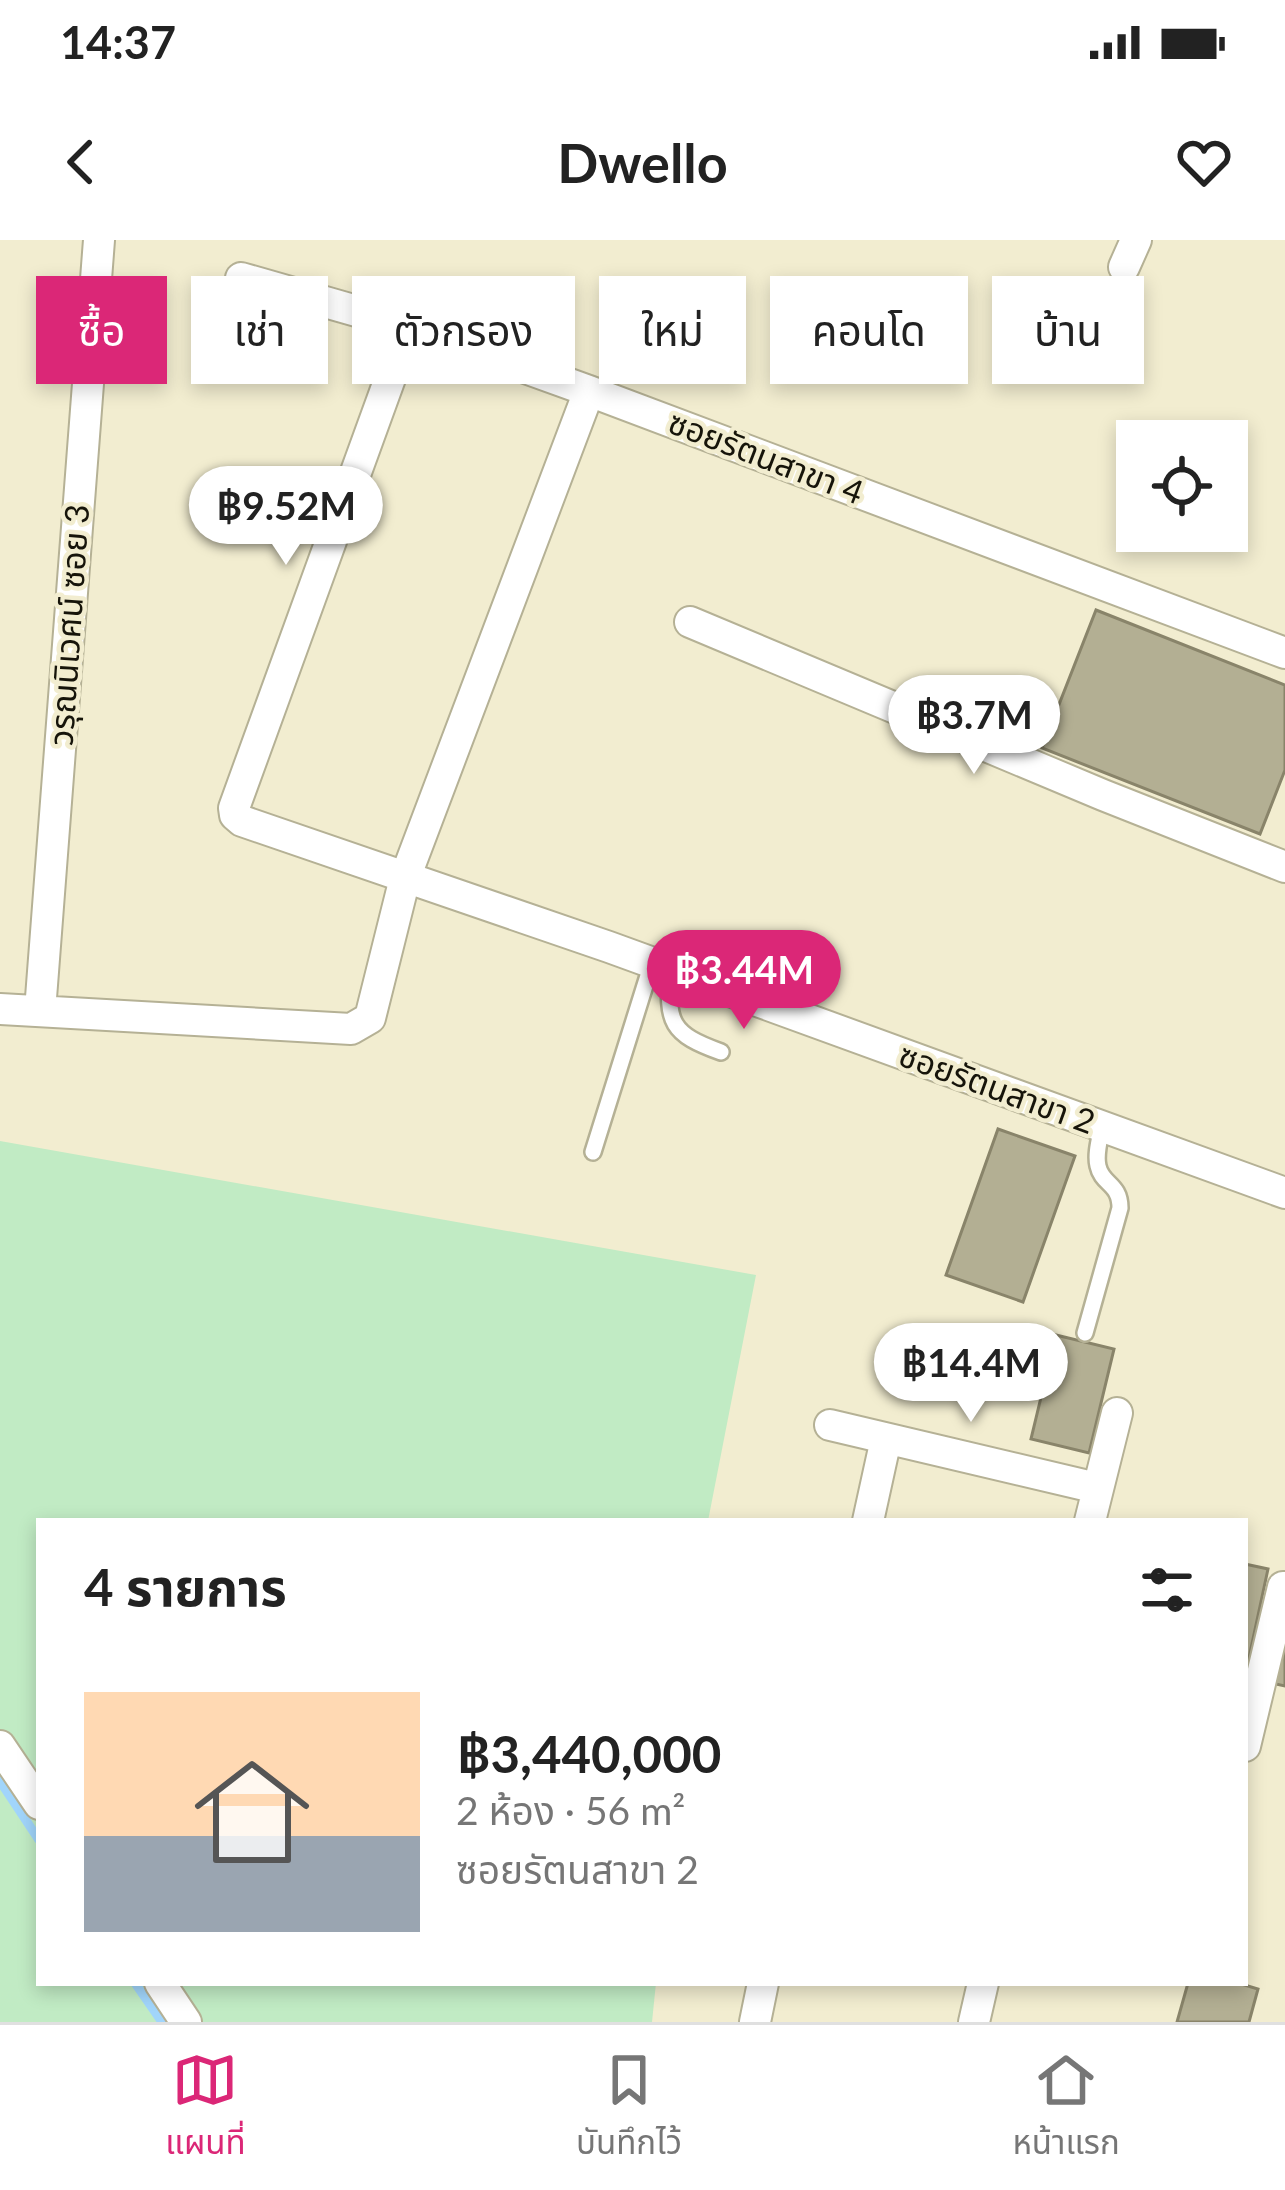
<!DOCTYPE html>
<html lang="th">
<meta charset="utf-8">
<style>
:root{--surface:#fff;--page:#f2f2f2;--text:#222;--muted:#767676;--line:#e0e0e0;--accent:#db2777}
body{margin:0;font-family:Lato,"Noto Sans Thai",sans-serif;background:var(--page);color:var(--text);height:100vh;display:flex;flex-direction:column;font-size:45px;white-space:nowrap}
*{box-sizing:border-box;margin:0}
p{font-size:39px;color:var(--muted)}
.icon{flex:none;width:66px;height:66px;fill:none;stroke:currentColor;stroke-width:2;stroke-linecap:round;stroke-linejoin:round}
.map{position:relative;flex:1;overflow:hidden}
.side{position:absolute;left:36px;top:1278px;width:1212px;height:468px;display:flex;flex-direction:column;background:var(--surface);border-radius:0px;box-shadow:0 6px 18px #0003}
.side>*{flex:none}
.top-card{position:absolute;left:36px;top:36px;width:1215px;height:108px;display:flex;gap:24px}
.fabs{position:absolute;left:1116px;top:180px;display:grid;gap:24px}
.fabs a{display:grid;place-items:center;width:132px;height:132px;border-radius:0px;background:var(--surface);box-shadow:0 6px 18px #0003;font-size:60px}
.price{position:absolute;translate:-50% -102px;padding:0 27px;border-radius:42px;background:#fff;color:#222;font-size:39px;line-height:78px;filter:drop-shadow(0 3px 6px #0008)}
.price::after{content:'';position:absolute;left:50%;top:72px;width:36px;height:27px;margin-left:-18px;background:inherit;clip-path:polygon(0 0,100% 0,50% 100%)}
.price.selected{background:var(--accent);color:#fff}
ul{padding:0;list-style:none}
li{display:flex;align-items:center;gap:36px;height:300px;padding:0 48px}
li span{display:grid;place-items:center;flex:none;width:336px;height:240px;border-radius:0px;color:#555}
li>.icon{margin-inline-start:auto}
span .icon{width:144px;height:144px;fill:#fffc;stroke-width:1}
li b{font-size:51px}
h2{display:flex;justify-content:space-between;align-items:center;height:144px;padding:0 48px;font-size:51px}
.chip{padding:0 42px;border-radius:0px;background:var(--surface);box-shadow:0 6px 18px #0003;font-size:42px;line-height:108px}
.chip.selected{background:var(--accent);color:#fff}
.status{display:flex;justify-content:space-between;align-items:center;height:84px;padding:0 60px;background:var(--surface);direction:ltr}
.status svg{height:33px;fill:currentColor}
header{display:flex;justify-content:space-between;align-items:center;height:156px;padding:0 48px;background:var(--surface);font-size:54px;font-weight:700}
.tab-bar{display:flex;justify-content:space-around;align-items:center;height:168px;border-top:3px solid var(--line);background:var(--surface);font-size:33px;color:var(--muted)}
.tab-bar a{display:grid;justify-items:center;gap:6px}
.tab-bar .selected{color:var(--accent)}
.map>svg:first-child{display:block}
.green{fill:#c1ebc4}
.lines{fill:none;stroke-linecap:round;stroke-linejoin:round}
.stream{stroke:#a1d5fb;stroke-width:9}
.building{fill:#b3af93;stroke:#89846a;stroke-width:3}
.lane-casing{stroke:#b5b195;stroke-width:20}
.street-casing{stroke:#b5b195;stroke-width:34}
.lane{stroke:#fff;stroke-width:15}
.street{stroke:#fff;stroke-width:30}
.labels{text-anchor:middle;stroke-width:9;stroke-linejoin:round;paint-order:stroke}
.street-label{font-size:33px;fill:#16140a;stroke:#f2edd0}
</style>
<div class="status"><b>14:37</b><svg viewBox="0 0 49 12"><path d="M0 12V9h3v3zM5 12V6h3v6zM10 12V3h3v9zM15 12V0h3v12zM26 1h20v11H26zM47 4h2v5h-2z"/></svg></div>
<header><svg class="icon" aria-label="back" viewBox="0 0 24 24"><path d="M15 5l-7 7 7 7"/></svg>Dwello<svg class="icon" aria-label="heart" viewBox="0 0 24 24"><path d="M12 20l-8-8c-3-5 5-10 8-4 3-6 11-1 8 4z"/></svg></header>
<div class="map">
<svg width="1285" height="1782" viewBox="0 0 1285 1782">
<rect width="100%" height="100%" fill="#f2edd0"/>
<!-- green -->
<path class="green" d="M0 901 756 1035 708 1281H39V1743H656L652 1782H0Z"/>
<g class="lines">
<!-- stream -->
<path class="stream" d="M0 1541 39 1600
M135 1743 162 1782"/>
</g>
<!-- building -->
<path class="building" d="M1096 370 1285 445V530L1260 594 1042 508Z
M998 889 1075 916 1023 1062 946 1035Z
M1056 1095 1114 1109 1089 1213 1031 1199Z
M1245 1324 1268 1329 1245 1436Z
M1285 1380V1446L1271 1443Z
M1188 1743H1238L1258 1749 1249 1782H1177Z"/>
<g class="lines">
<defs>
<path id="lane" d="M671 730C666 783 671 794 721 812
M593 912 652 723
M1085 1093 1120 968C1120 943 1102 945 1098 926 1095 914 1100 898 1102 886"/>
<path id="street" d="M1124 27 1136 0
M241 38 409 86 589 151 1285 413
M409 86 234 568 235 575 242 581 609 707 1285 953
M690 382 1103 555 1285 627
M0 769 351 789 370 778 405 638 589 151
M40 771 99 0
M830 1185 1097 1248
M868 1281 886 1199
M1090 1281 1117 1173
M0 1506 39 1564
M1245 1506 1283 1347
M160 1743 186 1782
M755 1782 763 1743
M974 1782 983 1743"/>
</defs>
<!-- lane casing -->
<use href="#lane" class="lane-casing"/>
<!-- street casing -->
<use href="#street" class="street-casing"/>
<!-- lane -->
<use href="#lane" class="lane"/>
<!-- street -->
<use href="#street" class="street"/>
</g>
<g class="labels">
<!-- street labels -->
<g class="street-label">
<text transform="translate(766 217) rotate(21)" y="12">ซอยรัตนสาขา 4</text>
<text transform="translate(69 385) rotate(-86)" y="12">วรุณนิเวศน์ ซอย 3</text>
<text transform="translate(997 848) rotate(20)" y="12">ซอยรัตนสาขา 2</text>
</g>
</g>
</svg>
<div class="fabs">
<a><svg class="icon" aria-label="locate" viewBox="0 0 24 24"><circle cx="12" cy="12" r="6"/><path d="M12 2v4M12 18v4M2 12h4M18 12h4"/></svg></a>
</div>
<b class="price" style="left:286px;top:328px">฿9.52M</b>
<b class="price" style="left:974px;top:537px">฿3.7M</b>
<b class="price selected" style="left:744px;top:792px">฿3.44M</b>
<b class="price" style="left:971px;top:1185px">฿14.4M</b>
<div class="top-card">
<a class="chip selected">ซื้อ</a>
<a class="chip">เช่า</a>
<a class="chip">ตัวกรอง</a>
<a class="chip">ใหม่</a>
<a class="chip">คอนโด</a>
<a class="chip">บ้าน</a>
</div>
<section class="side">
<h2>4 รายการ<svg class="icon" aria-label="filters" viewBox="0 0 24 24"><path d="M4 7h16M4 17h16"/><circle cx="9" cy="7" r="2"/><circle cx="15" cy="17" r="2"/></svg></h2>
<ul>
<li><span style="background:linear-gradient(#ffd9b3 60%,#9aa5b1 0)"><svg class="icon" aria-label="home" viewBox="0 0 24 24"><path d="M3 11l9-7 9 7M6 9v11h12V9"/></svg></span><div><b>฿3,440,000</b><p>2 ห้อง · 56 m²</p><p>ซอยรัตนสาขา 2</p></div></li>
</ul>
</section>
</div>
<nav class="tab-bar">
<a class="selected"><svg class="icon" aria-label="map" viewBox="0 0 24 24"><path d="M3 6l6-2 6 2 6-2v14l-6 2-6-2-6 2zM9 4v14M15 6v14"/></svg>แผนที่</a>
<a><svg class="icon" aria-label="saved" viewBox="0 0 24 24"><path d="M7 4h10v16l-5-4-5 4z"/></svg>บันทึกไว้</a>
<a><svg class="icon" aria-label="home" viewBox="0 0 24 24"><path d="M3 11l9-7 9 7M6 9v11h12V9"/></svg>หน้าแรก</a>
</nav>
